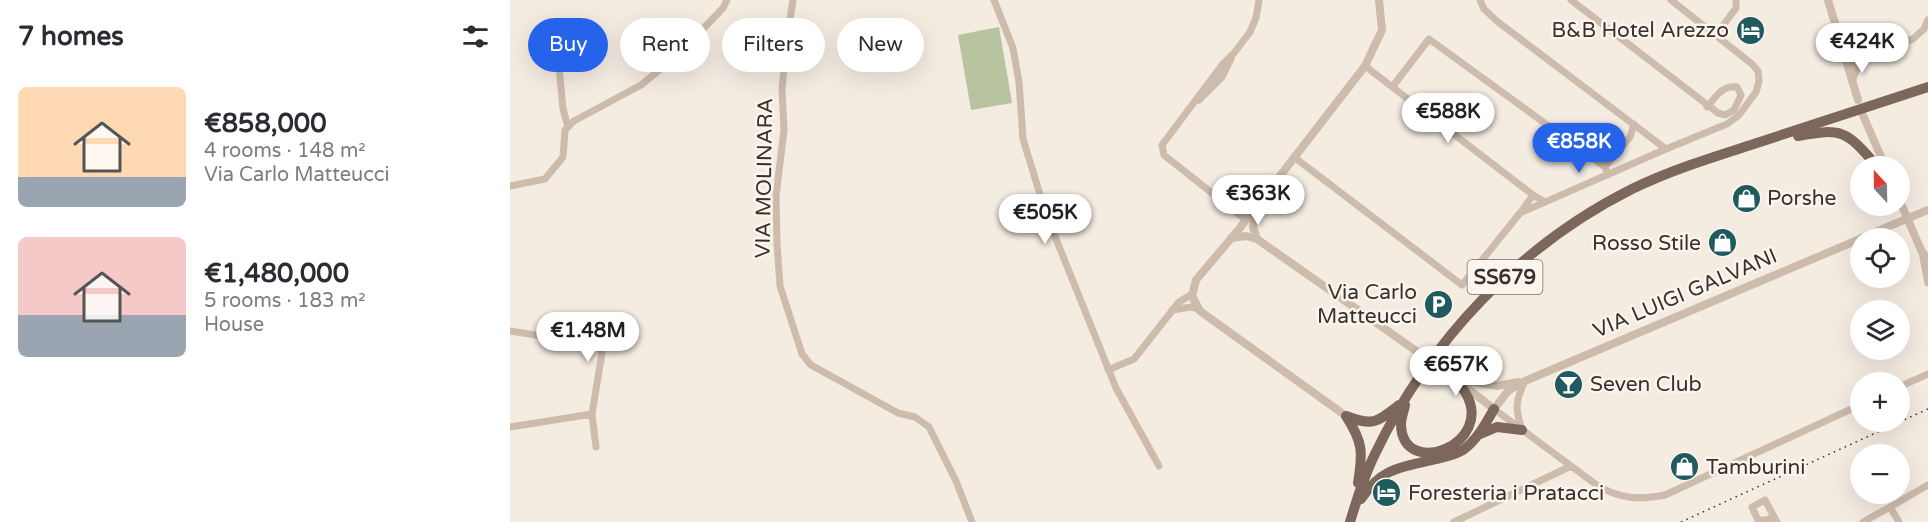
<!DOCTYPE html>
<meta charset="utf-8">
<style>
:root{--surface:#fff;--page:#f2f2f3;--text:#2b2b33;--muted:#7c7c81;--accent:#2563eb}
body{margin:0;font-family:"Varela Round",sans-serif;background:var(--page);color:var(--text);height:100vh;display:flex;flex-direction:column;font-size:22px;white-space:nowrap}
*{box-sizing:border-box;margin:0}
p{font-size:20px;color:var(--muted)}
.icon{flex:none;width:33px;height:33px;fill:none;stroke:currentColor;stroke-width:2;stroke-linecap:round;stroke-linejoin:round}
.map{position:relative;flex:1;overflow:hidden}
.panel{display:flex;flex-direction:column;background:var(--surface);width:510px}
.panel>*{flex:none}
.guide{position:absolute;left:18px;top:18px;width:570px;height:54px;display:flex;gap:12px}
.needle{width:39px;rotate:338deg}
.fabs{position:absolute;left:1340px;top:156px;display:grid;gap:12px}
.fabs a{display:grid;place-items:center;width:60px;height:60px;border-radius:50%;background:var(--surface);box-shadow:0 6px 24px #0002;font-size:30px}
.price{position:absolute;translate:-50% -51px;padding:0 14px;border-radius:21px;background:#fff;color:#222;font-size:20px;line-height:39px;filter:drop-shadow(0 2px 3px #0008)}
.price::after{content:'';position:absolute;left:50%;top:36px;width:18px;height:14px;margin-left:-9px;background:inherit;clip-path:polygon(0 0,100% 0,50% 100%)}
.price.current{background:var(--accent);color:#fff}
ul{padding:0;list-style:none}
li{display:flex;align-items:center;gap:18px;height:150px;padding:0 18px}
li span{display:grid;place-items:center;flex:none;width:168px;height:120px;border-radius:9px;color:#555}
li>.icon{margin-inline-start:auto}
span .icon{width:72px;height:72px;fill:#fffc;stroke-width:1}
li b{font-size:26px}
h2{display:flex;justify-content:space-between;align-items:center;height:72px;padding:0 18px;font-size:26px}
.tag{padding:0 21px;border-radius:27px;background:var(--surface);box-shadow:0 6px 24px #0002;font-size:21px;line-height:54px}
.tag.current{background:var(--accent);color:#fff}
main{display:flex;flex:1;min-height:0}
.map>svg:first-child{display:block}
.green{fill:#b8c4a0}
.lines{fill:none;stroke-linecap:round;stroke-linejoin:round}
.minor{stroke:#cdbbac;stroke-width:7}
.tertiary{stroke:#cdbbac;stroke-width:8}
.primary{stroke:#7d675c;stroke-width:10}
.rail{stroke:#3b302b;stroke-width:1.5;stroke-dasharray:1.5 4.5;stroke-linecap:butt}
.minor-bridge{stroke:#cdbbac;stroke-width:7}
.labels{text-anchor:middle;stroke-width:5;stroke-linejoin:round;paint-order:stroke}
.shield{fill:#fbf5ee;stroke:#756b66;stroke-width:1.5}
.shield-label{font-size:20px;font-weight:bold;fill:#3b302b}
.poi-label{font-size:21px;fill:#3b302b;stroke:#fbf5ee;text-anchor:start}
.street-label{font-size:21px;fill:#3b302b;stroke:#fbf5ee}
</style>
<main>
<section class="panel">
<h2>7 homes<svg class="icon" aria-label="filters" viewBox="0 0 24 24"><path d="M4 7h16M4 17h16"/><circle cx="9" cy="7" r="2"/><circle cx="15" cy="17" r="2"/></svg></h2>
<ul>
<li><span style="background:linear-gradient(#ffd9b3 75%,#9aa5b1 0)"><svg class="icon" aria-label="home" viewBox="0 0 24 24"><path d="M3 11l9-7 9 7M6 9v11h12V9"/></svg></span><div><b>€858,000</b><p>4 rooms · 148 m²</p><p>Via Carlo Matteucci</p></div></li>
<li><span style="background:linear-gradient(#f6c9c9 65%,#9aa5b1 0)"><svg class="icon" aria-label="home" viewBox="0 0 24 24"><path d="M3 11l9-7 9 7M6 9v11h12V9"/></svg></span><div><b>€1,480,000</b><p>5 rooms · 183 m²</p><p>House</p></div></li>
</ul>
</section>
<div class="map">
<svg width="1418" height="522" viewBox="0 0 1418 522">
<rect width="100%" height="100%" fill="#f4ebe1"/>
<!-- green -->
<path class="green" d="M489 27 502 103 461 110 448 35Z"/>
<g class="lines">
<!-- minor -->
<path class="minor" d="M283 0 277 39 272 89 274 130 266 196 267 243 270 286 292 354 301 365 388 413 405 417 419 427 446 481 462 522
M484 0 503 48 509 82 513 139 536 214 606 388 649 466
M970 0 974 9 988 22 1156 149
M1206 35 1226 8V0
M42 38 49 66 53 109 58 127
M1331 43 1349 55H1361
M1336 62 1344 64 1352 61 1361 55 1403 39 1414 29 1418 20
M855 66 1023 195 1035 202
M1342 82 1347 68 1352 61
M883 86 919 39 1095 167 1098 175
M689 100 712 77 721 59
M1197 107C1206 97 1212 85 1227 87L1231 95 1224 110 1215 115 1208 113
M784 157 952 285 1010 213 1156 149 1217 124 1229 115 1246 92 1249 81 1248 71 1242 64 1161 0
M1095 167 1120 137 1124 124
M0 186 35 179 53 157 55 130 64 121 131 85 170 53 213 8 217 0
M1011 212 1023 195
M736 220 654 155 652 145 712 65 724 53 740 32 746 18 749 0
M1412 252 1418 283
M662 310 681 307 689 309
M0 331 82 344 91 348 92 353 82 414 86 447
M598 370 624 359 669 302 682 294
M1389 387 1418 374
M984 409 1088 486C1111 499 1129 500 1155 495L1350 405
M0 427 82 414
M1012 430C1005 408 1005 402 1015 381
M1380 507 1418 485
M1263 517 1257 520H1248L1242 507 1255 500 1267 522
M944 522 1061 466
M1353 522 1380 507 1389 522"/>
<!-- tertiary -->
<path class="tertiary" d="M1318 0 1348 100
M1352 113 1375 166
M1389 199 1411 250 1418 260
M745 210 743 227 747 239
M721 238 736 236 747 239 912 355
M1351 238 1418 210
M925 363 984 409 998 391 1015 381 1350 239
M947 379 987 386 1008 382
M836 416 690 311 682 296 686 280 729 229 855 66 872 30 869 0"/>
<!-- primary -->
<path class="primary" d="M1288 136C1334 127 1337 132 1367 166
M895 405C894 411 891 418 891 424 892 481 987 444 955 392 952 387 947 382 943 378
M836 416C853 442 853 452 848 483
M836 416C863 426 866 423 889 405
M968 435 987 427 1012 430
M851 499C872 467 892 467 927 459 936 456 945 455 953 450 967 440 976 423 984 409
M840 522C847 499 854 476 865 454 919 341 1010 245 1122 189 1163 169 1207 156 1250 142 1306 124 1362 105 1418 87"/>
<!-- rail -->
<path class="rail" d="M1171 522 1418 409"/>
<!-- minor-bridge -->
<path class="minor-bridge" d="M1061 0 1208 113"/>
</g>
<!-- icons -->
<defs>
<symbol id="hotel-disc" viewBox="-11 -11 22 22"><circle r="9.5" fill="#1f5a5e" stroke="#fbf5ee"/><path d="M-6-4.5h1.5V1H6V5H4.5V3h-9V5H-6ZM-4 0a1.8 1.8 0 1 1 3.6 0ZM.5 0V-2.5h3Q6-2.5 6 0Z" fill="#fff"/></symbol>
<symbol id="shop-disc" viewBox="-11 -11 22 22"><circle r="9.5" fill="#1f5a5e" stroke="#fbf5ee"/><path d="M-5-2.5h2.3a2.7 3.5 0 0 1 5.4 0H5L5.5 6h-11ZM-1.5-2.5h3a1.5 2.3 0 0 0-3 0Z" fill="#fff"/></symbol>
<symbol id="parking-disc" viewBox="-11 -11 22 22"><circle r="9.5" fill="#1f5a5e" stroke="#fbf5ee"/><path d="M-3.5-5.5H1a3.5 3.5 0 0 1 0 7H-1V5.5H-3.5ZM-1-3.4V-.6H.8a1.4 1.4 0 0 0 0-2.8Z" fill="#fff"/></symbol>
<symbol id="bar-disc" viewBox="-11 -11 22 22"><circle r="9.5" fill="#1f5a5e" stroke="#fbf5ee"/><path d="M-6-5H6L.8 .8V4.5H3.5V6h-7V4.5H-.8V.8Z" fill="#fff"/></symbol>
</defs>
<g fill-rule="evenodd">
<use href="#hotel-disc" x="1224" y="14" width="33" height="33"/>
<use href="#shop-disc" x="1220" y="182" width="33" height="33"/>
<use href="#shop-disc" x="1196" y="226" width="33" height="33"/>
<use href="#parking-disc" x="912" y="288" width="33" height="33"/>
<use href="#bar-disc" x="1042" y="368" width="33" height="33"/>
<use href="#shop-disc" x="1158" y="450" width="33" height="33"/>
<use href="#hotel-disc" x="860" y="476" width="33" height="33"/>
</g>
<g class="labels">
<!-- shield labels -->
<rect class="shield" x="957.5" y="260" width="75" height="34" rx="4.5"/>
<g class="shield-label">
<text x="995" y="284">SS679</text>
</g>
<!-- poi labels -->
<g class="poi-label">
<text x="1219" y="37" text-anchor="end">B&amp;B Hotel Arezzo</text>
<text x="1257" y="205">Porshe</text>
<text x="1191" y="250" text-anchor="end">Rosso Stile</text>
<text x="907" y="299" text-anchor="end">Via Carlo<tspan x="907" dy="24">Matteucci</tspan></text>
<text x="1080" y="391">Seven Club</text>
<text x="1196" y="474">Tamburini</text>
<text x="898" y="500">Foresteria i Pratacci</text>
</g>
<!-- street labels -->
<g class="street-label">
<text transform="translate(254 178) rotate(-89)" y="7">VIA MOLINARA</text>
<text transform="translate(1175 293) rotate(-23)" y="7">VIA LUIGI GALVANI</text>
</g>
</g>
</svg>
<div class="fabs">
<a><svg class="needle" viewBox="-14 -14 28 28"><path d="M0-13l5 13h-10z" fill="#e53935"/><path d="M0 13l5-13h-10z" fill="#7c7c81"/></svg></a>
<a><svg class="icon" aria-label="locate" viewBox="0 0 24 24"><circle cx="12" cy="12" r="6"/><path d="M12 2v4M12 18v4M2 12h4M18 12h4"/></svg></a>
<a><svg class="icon" aria-label="layers" viewBox="0 0 24 24"><path d="M12 4l9 5-9 5-9-5zM3 14l9 5 9-5"/></svg></a>
<a>+</a>
<a>−</a>
</div>
<b class="price" style="left:1352px;top:74px">€424K</b>
<b class="price" style="left:938px;top:144px">€588K</b>
<b class="price current" style="left:1069px;top:174px">€858K</b>
<b class="price" style="left:748px;top:226px">€363K</b>
<b class="price" style="left:535px;top:245px">€505K</b>
<b class="price" style="left:78px;top:363px">€1.48M</b>
<b class="price" style="left:946px;top:397px">€657K</b>
<div class="guide">
<a class="tag current">Buy</a>
<a class="tag">Rent</a>
<a class="tag">Filters</a>
<a class="tag">New</a>
</div>
</div>
</main>
